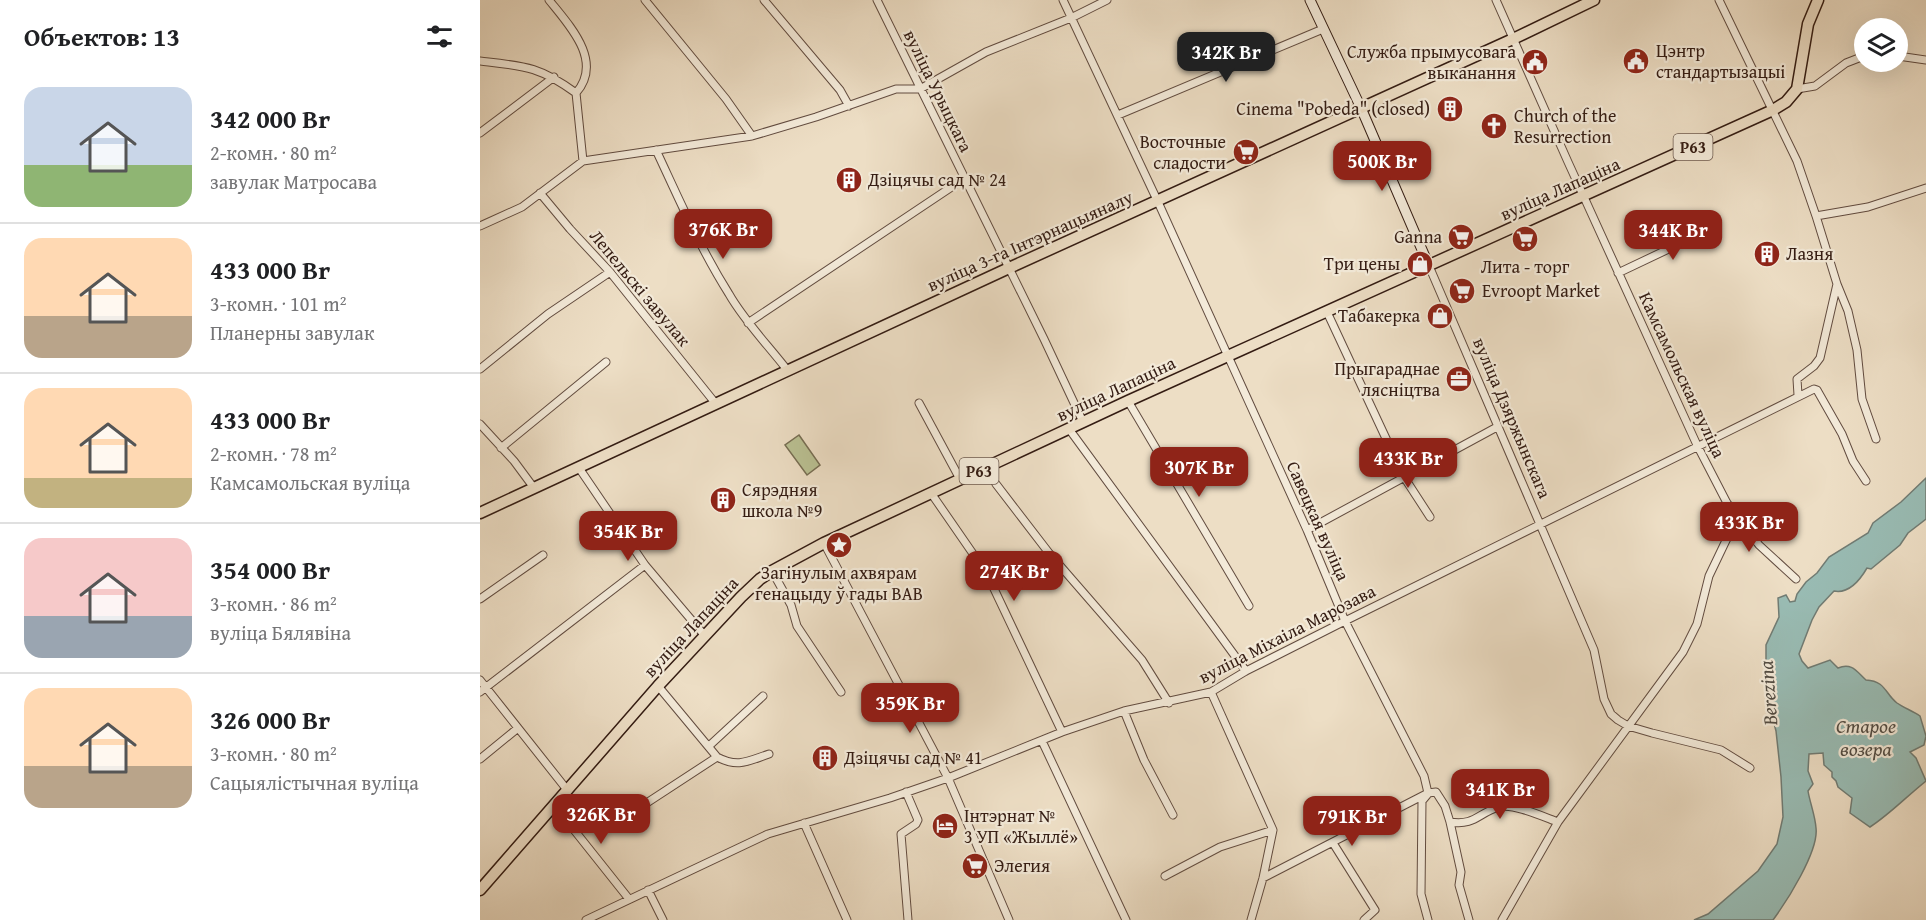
<!DOCTYPE html>
<html lang="ru">
<meta charset="utf-8">
<style>
:root{--surface:#fff;--page:#f2f2f2;--text:#202124;--muted:#757577;--line:#e0e0e0;--accent:#8f2418}
body{margin:0;font-family:"Gentium Book Plus",serif;background:var(--page);color:var(--text);height:100vh;display:flex;flex-direction:column;font-size:22px;white-space:nowrap}
*{box-sizing:border-box;margin:0}
p{font-size:20px;color:var(--muted)}
.icon{flex:none;width:33px;height:33px;fill:none;stroke:currentColor;stroke-width:2;stroke-linecap:round;stroke-linejoin:round}
.map{position:relative;flex:1;overflow:hidden}
.drawer{display:flex;flex-direction:column;background:var(--surface);width:480px}
.drawer>*{flex:none}
.controls{position:absolute;left:1374px;top:18px;display:grid;gap:12px}
.controls a{display:grid;place-items:center;width:54px;height:54px;border-radius:50%;background:var(--surface);box-shadow:0 6px 24px #0002;font-size:30px}
.price{position:absolute;translate:-50% -51px;padding:0 14px;border-radius:12px;background:var(--accent);color:#fff;font-size:20px;line-height:39px;filter:drop-shadow(0 2px 3px #0008)}
.price::after{content:'';position:absolute;left:50%;top:36px;width:18px;height:14px;margin-left:-9px;background:inherit;clip-path:polygon(0 0,100% 0,50% 100%)}
.price.selected{background:#222;color:#fff}
ul{padding:0;list-style:none}
li{display:flex;align-items:center;gap:18px;height:150px;padding:0 24px}
li+li{border-top:2px solid var(--line)}
li span{display:grid;place-items:center;flex:none;width:168px;height:120px;border-radius:18px;color:#555}
li>.icon{margin-inline-start:auto}
span .icon{width:72px;height:72px;fill:#fffc;stroke-width:1}
li b{font-size:26px}
h2{display:flex;justify-content:space-between;align-items:center;height:72px;padding:0 24px;font-size:26px}
main{display:flex;flex:1;min-height:0}
.map>svg:first-child{display:block}
.green{fill:#bac193;stroke:#776e53;stroke-width:1.5}
.water{fill:#99bcb4;stroke:#717c74;stroke-width:1.5}
.lines{fill:none;stroke-linecap:round;stroke-linejoin:round}
.street-casing{stroke:#624c40;stroke-width:9}
.secondary-casing{stroke:#341c13;stroke-width:11}
.primary-casing{stroke:#341c13;stroke-width:13}
.street{stroke:#f3ead9;stroke-width:7}
.secondary{stroke:#f3ead9;stroke-width:9}
.primary{stroke:#eddec5;stroke-width:10}
.labels{text-anchor:middle;stroke-width:4.5;stroke-linejoin:round;paint-order:stroke}
.shield{fill:#f3ead9;stroke:#6d5a4e;stroke-width:1.5}
.shield-label{font-size:16px;font-weight:bold;fill:#341c13}
.poi-label{font-size:18px;fill:#341c13;stroke:#f3ead9;text-anchor:start}
.street-label{font-size:18px;fill:#341c13;stroke:#f3ead9}
.water-label{font-size:20px;font-style:italic;fill:#524c43;stroke:#f3ead9}
</style>
<main>
<section class="drawer">
<h2>Объектов: 13<svg class="icon" aria-label="filters" viewBox="0 0 24 24"><path d="M4 7h16M4 17h16"/><circle cx="9" cy="7" r="2"/><circle cx="15" cy="17" r="2"/></svg></h2>
<ul>
<li><span style="background:linear-gradient(#c9d6e8 65%,#8fb573 0)"><svg class="icon" aria-label="home" viewBox="0 0 24 24"><path d="M3 11l9-7 9 7M6 9v11h12V9"/></svg></span><div><b>342 000 Br</b><p>2-комн. · 80 m²</p><p>завулак Матросава</p></div></li>
<li><span style="background:linear-gradient(#ffd9b3 65%,#b9a48a 0)"><svg class="icon" aria-label="home" viewBox="0 0 24 24"><path d="M3 11l9-7 9 7M6 9v11h12V9"/></svg></span><div><b>433 000 Br</b><p>3-комн. · 101 m²</p><p>Планерны завулак</p></div></li>
<li><span style="background:linear-gradient(#ffd9b3 75%,#c2b280 0)"><svg class="icon" aria-label="home" viewBox="0 0 24 24"><path d="M3 11l9-7 9 7M6 9v11h12V9"/></svg></span><div><b>433 000 Br</b><p>2-комн. · 78 m²</p><p>Камсамольская вуліца</p></div></li>
<li><span style="background:linear-gradient(#f6c9c9 65%,#9aa5b1 0)"><svg class="icon" aria-label="home" viewBox="0 0 24 24"><path d="M3 11l9-7 9 7M6 9v11h12V9"/></svg></span><div><b>354 000 Br</b><p>3-комн. · 86 m²</p><p>вуліца Бялявіна</p></div></li>
<li><span style="background:linear-gradient(#ffd9b3 65%,#b9a48a 0)"><svg class="icon" aria-label="home" viewBox="0 0 24 24"><path d="M3 11l9-7 9 7M6 9v11h12V9"/></svg></span><div><b>326 000 Br</b><p>3-комн. · 80 m²</p><p>Сацыялістычная вуліца</p></div></li>
</ul>
</section>
<div class="map">
<svg width="1446" height="920" viewBox="0 0 1446 920">
<rect width="100%" height="100%" fill="#eddec5"/>
<filter id="stains"><feTurbulence type="fractalNoise" baseFrequency=".00333" numOctaves="4"/><feColorMatrix values="0 0 0 0 .2 0 0 0 0 .09 0 0 0 0 .02 0 0 0 .5 -.17"/></filter>
<radialGradient id="worn" r=".72"><stop offset=".6" stop-color="#630" stop-opacity="0"/><stop offset="1" stop-color="#630" stop-opacity=".3"/></radialGradient>
<!-- green -->
<path class="green" d="M319 435 340 465 327 475 305 445Z"/>
<!-- water -->
<path class="water" d="M1446 478V519L1428 533 1420 545 1391 569 1387 568C1380 580 1369 594 1354 591L1339 607 1332 620 1319 654 1322 661 1328 668 1350 660 1358 668C1372 662 1377 672 1386 680 1406 681 1405 694 1417 703 1424 708 1433 711 1440 716L1446 736 1444 745 1430 752 1436 758 1446 781C1427 796 1410 814 1390 827L1370 813 1372 798 1358 787 1356 781 1352 777V772L1344 765 1343 753 1329 754 1328 771 1333 784 1328 791C1330 803 1335 815 1336 828 1339 851 1307 901 1293 920H1214L1228 914 1278 871 1297 844 1303 817 1301 777 1296 731 1289 704 1286 665V645L1299 617 1298 598 1306 595 1310 602 1315 601 1317 594 1326 582 1337 573 1349 557 1388 533 1393 523 1421 502Z"/>
<g class="lines">
<defs>
<path id="street" d="M69 0C89 25 124 61 96 93L103 161
M165 0 246 99 272 136
M284 0 360 90 369 106
M397 0 564 339 603 422
M583 0 678 202 827 530 865 621 944 776 948 793 956 792 965 806 970 822 981 872 979 885 989 920
M1016 0 1088 162 1217 445 1247 503 1279 545 1316 579
M1239 0 1317 161 1336 216 1357 284 1368 311 1377 350 1382 399 1396 439
M1418 56 1446 60
M0 61C44 66 59 66 96 93
M1317 89 1335 86 1366 63 1384 56
M638 115 843 29
M0 133 74 77
M176 150C199 199 220 248 249 294 265 322 288 345 308 371
M60 193 90 229 130 272 236 404
M1336 216 1388 207 1446 188
M0 226 42 207 103 161 272 136 336 117 416 89H440L506 52 591 18 627 0
M949 266 1114 650 1124 699 1131 714 1138 720 1148 726 1172 733 1241 750 1270 768
M1138 273 1237 226
M847 312 924 477 950 517
M268 323 485 178
M0 369 68 314 130 272
M1318 395 1317 379 1334 366 1340 358 1357 284
M648 401 769 606
M439 403 480 479
M0 424 34 461 54 488
M589 429 766 671
M21 448 126 362
M507 467 516 484 569 553 662 660 689 703
M99 468 165 565 225 636
M451 493 507 574 582 732
M827 530 1017 427
M344 543 468 778 529 920
M292 571 311 605 317 626 361 692
M0 599 63 555
M0 680 88 791
M178 686 237 757C258 768 268 761 289 754
M0 692 165 565
M731 692 793 830 783 878 771 920
M644 711 664 760 693 815
M562 741 646 920
M229 746 283 696
M0 759 38 728
M426 792 438 820 436 824 421 834 428 920
M947 795 942 801 941 894 948 920
M75 806 149 899
M159 808 237 757
M970 822C995 826 998 813 1019 807 1033 803 1064 817 1078 822
M324 823 367 920
M853 843 895 910 884 920
M685 876 740 847 793 830
M783 878 948 793
M168 890 183 920
M106 920 288 834 410 798 468 778 582 732 644 711 731 692 766 671 865 621 1334 389 1337 390 1362 434 1373 461 1386 481
M1022 920 1078 822 1203 652 1217 624 1229 576 1251 530 1246 507 1247 503"/>
<path id="secondary" d="M830 0 881 108 949 266"/>
<path id="primary" d="M0 513 529 268 1033 39 1114 0
M0 890 178 686 261 597 280 579 292 571 344 543 648 401 1293 110 1306 102 1317 89 1328 24 1338 0"/>
</defs>
<!-- street casing -->
<use href="#street" class="street-casing"/>
<!-- secondary casing -->
<use href="#secondary" class="secondary-casing"/>
<!-- primary casing -->
<use href="#primary" class="primary-casing"/>
<!-- street -->
<use href="#street" class="street"/>
<!-- secondary -->
<use href="#secondary" class="secondary"/>
<!-- primary -->
<use href="#primary" class="primary"/>
</g>
<!-- icons -->
<defs>
<symbol id="civic-disc" viewBox="-11 -11 22 22"><circle r="9.5" fill="#8f2418" stroke="#f3ead9"/><path d="M-.6-6.5H3V-4.5H.6V-3L4-1V1h2V6H-6V1h2V-1L-.6-3ZM-1.2 2.5V6h2.4V2.5Z" fill="#fff"/></symbol>
<symbol id="building-disc" viewBox="-11 -11 22 22"><circle r="9.5" fill="#8f2418" stroke="#f3ead9"/><path d="M-4-6H4V6H1V3H-1V6H-4ZM-2.5-4.3h1.7v1.8h-1.7ZM.8-4.3h1.7v1.8H.8ZM-2.5-1h1.7V.8h-1.7ZM.8-1h1.7V.8H.8Z" fill="#fff"/></symbol>
<symbol id="church-disc" viewBox="-11 -11 22 22"><circle r="9.5" fill="#8f2418" stroke="#f3ead9"/><path d="M-1.2-6h2.4v3.5h3.3v2.4h-3.3V6h-2.4V-.1h-3.3v-2.4h3.3Z" fill="#fff"/></symbol>
<symbol id="supermarket-disc" viewBox="-11 -11 22 22"><circle r="9.5" fill="#8f2418" stroke="#f3ead9"/><path d="M-6-5.5h2.5l.6 2H6L4.5 2H-2.5L-4.4-4H-6ZM-1.5 3.2a1.3 1.3 0 1 0 .1 0ZM3 3.2a1.3 1.3 0 1 0 .1 0Z" fill="#fff"/></symbol>
<symbol id="shop-disc" viewBox="-11 -11 22 22"><circle r="9.5" fill="#8f2418" stroke="#f3ead9"/><path d="M-5-2.5h2.3a2.7 3.5 0 0 1 5.4 0H5L5.5 6h-11ZM-1.5-2.5h3a1.5 2.3 0 0 0-3 0Z" fill="#fff"/></symbol>
<symbol id="office-disc" viewBox="-11 -11 22 22"><circle r="9.5" fill="#8f2418" stroke="#f3ead9"/><path d="M-6-3h4V-5.5h4V-3h4V5H-6ZM-1-4.5V-3h2v-1.5ZM-6 0V1H6V0Z" fill="#fff"/></symbol>
<symbol id="sight-disc" viewBox="-11 -11 22 22"><circle r="9.5" fill="#8f2418" stroke="#f3ead9"/><path d="M0-6L1.8-2.2L6-1.7L2.9 1.2L3.7 5.4L0 3.3L-3.7 5.4L-2.9 1.2L-6-1.7L-1.8-2.2Z" fill="#fff"/></symbol>
<symbol id="hotel-disc" viewBox="-11 -11 22 22"><circle r="9.5" fill="#8f2418" stroke="#f3ead9"/><path d="M-6-4.5h1.5V1H6V5H4.5V3h-9V5H-6ZM-4 0a1.8 1.8 0 1 1 3.6 0ZM.5 0V-2.5h3Q6-2.5 6 0Z" fill="#fff"/></symbol>
</defs>
<g fill-rule="evenodd">
<use href="#civic-disc" x="1141" y="46" width="30" height="30"/>
<use href="#civic-disc" x="1040" y="47" width="30" height="30"/>
<use href="#building-disc" x="955" y="94" width="30" height="30"/>
<use href="#church-disc" x="999" y="111" width="30" height="30"/>
<use href="#supermarket-disc" x="751" y="137" width="30" height="30"/>
<use href="#building-disc" x="354" y="165" width="30" height="30"/>
<use href="#supermarket-disc" x="966" y="222" width="30" height="30"/>
<use href="#supermarket-disc" x="1030" y="224" width="30" height="30"/>
<use href="#building-disc" x="1272" y="239" width="30" height="30"/>
<use href="#shop-disc" x="925" y="249" width="30" height="30"/>
<use href="#supermarket-disc" x="967" y="276" width="30" height="30"/>
<use href="#shop-disc" x="945" y="301" width="30" height="30"/>
<use href="#office-disc" x="964" y="364" width="30" height="30"/>
<use href="#building-disc" x="228" y="485" width="30" height="30"/>
<use href="#sight-disc" x="344" y="530" width="30" height="30"/>
<use href="#building-disc" x="330" y="743" width="30" height="30"/>
<use href="#hotel-disc" x="450" y="811" width="30" height="30"/>
<use href="#supermarket-disc" x="480" y="851" width="30" height="30"/>
</g>
<g class="labels">
<!-- shield labels -->
<g class="shield">
<rect x="1193.5" y="134" width="39" height="26" rx="4.5"/>
<rect x="479.5" y="458" width="39" height="26" rx="4.5"/>
</g>
<g class="shield-label">
<text x="1213" y="153">Р63</text>
<text x="499" y="477">Р63</text>
</g>
<!-- poi labels -->
<g class="poi-label">
<text x="1176" y="57">Цэнтр<tspan x="1176" dy="21">стандартызацыі</tspan></text>
<text x="1036" y="58" text-anchor="end">Служба прымусовага<tspan x="1036" dy="21">выканання</tspan></text>
<text x="950" y="115" text-anchor="end">Cinema "Pobeda" (closed)</text>
<text x="1034" y="122">Church of the<tspan x="1034" dy="21">Resurrection</tspan></text>
<text x="746" y="148" text-anchor="end">Восточные<tspan x="746" dy="21">сладости</tspan></text>
<text x="388" y="186">Дзіцячы сад № 24</text>
<text x="962" y="243" text-anchor="end">Ganna</text>
<text x="1306" y="260">Лазня</text>
<text x="920" y="270" text-anchor="end">Три цены</text>
<text x="1045" y="273" text-anchor="middle">Лита - торг</text>
<text x="1002" y="297">Evroopt Market</text>
<text x="940" y="322" text-anchor="end">Табакерка</text>
<text x="960" y="375" text-anchor="end">Прыгараднае<tspan x="960" dy="21">лясніцтва</tspan></text>
<text x="262" y="496">Сярэдняя<tspan x="262" dy="21">школа №9</tspan></text>
<text x="359" y="579" text-anchor="middle">Загінулым ахвярам<tspan x="359" dy="21">генацыду ў гады ВАВ</tspan></text>
<text x="364" y="764">Дзіцячы сад № 41</text>
<text x="484" y="822">Інтэрнат №<tspan x="484" dy="21">3 УП «Жыллё»</tspan></text>
<text x="514" y="872">Элегия</text>
</g>
<!-- street labels -->
<g class="street-label">
<text transform="translate(458 91) rotate(64)" y="6">вуліца Урыцкага</text>
<text transform="translate(1080 189) rotate(-24)" y="6">вуліца Лапаціна</text>
<text transform="translate(550 241) rotate(-24)" y="6">вуліца 3-га Інтэрнацыяналу</text>
<text transform="translate(160 288) rotate(50)" y="6">Лепельскі завулак</text>
<text transform="translate(1202 375) rotate(65)" y="6">Камсамольская вуліца</text>
<text transform="translate(636 389) rotate(-25)" y="6">вуліца Лапаціна</text>
<text transform="translate(1032 418) rotate(67)" y="6">вуліца Дзяржынскага</text>
<text transform="translate(838 521) rotate(66)" y="6">Савецкая вуліца</text>
<text transform="translate(211 627) rotate(-47)" y="6">вуліца Лапаціна</text>
<text transform="translate(807 634) rotate(-27)" y="6">вуліца Міхаіла Марозава</text>
</g>
<!-- water labels -->
<g class="water-label">
<text transform="translate(1288 693) rotate(-94)" y="7">Berezina</text>
<text x="1386" y="733">Старое<tspan x="1386" dy="23">возера</tspan></text>
</g>
</g>
<rect width="100%" height="100%" filter="url(#stains)"/>
<rect width="100%" height="100%" fill="url(#worn)"/>
</svg>
<div class="controls">
<a><svg class="icon" aria-label="layers" viewBox="0 0 24 24"><path d="M12 4l9 5-9 5-9-5zM3 14l9 5 9-5"/></svg></a>
</div>
<b class="price selected" style="left:746px;top:83px">342K Br</b>
<b class="price" style="left:902px;top:192px">500K Br</b>
<b class="price" style="left:243px;top:260px">376K Br</b>
<b class="price" style="left:1193px;top:261px">344K Br</b>
<b class="price" style="left:928px;top:489px">433K Br</b>
<b class="price" style="left:719px;top:498px">307K Br</b>
<b class="price" style="left:1269px;top:553px">433K Br</b>
<b class="price" style="left:148px;top:562px">354K Br</b>
<b class="price" style="left:534px;top:602px">274K Br</b>
<b class="price" style="left:430px;top:734px">359K Br</b>
<b class="price" style="left:1020px;top:820px">341K Br</b>
<b class="price" style="left:121px;top:845px">326K Br</b>
<b class="price" style="left:872px;top:847px">791K Br</b>
</div>
</main>
